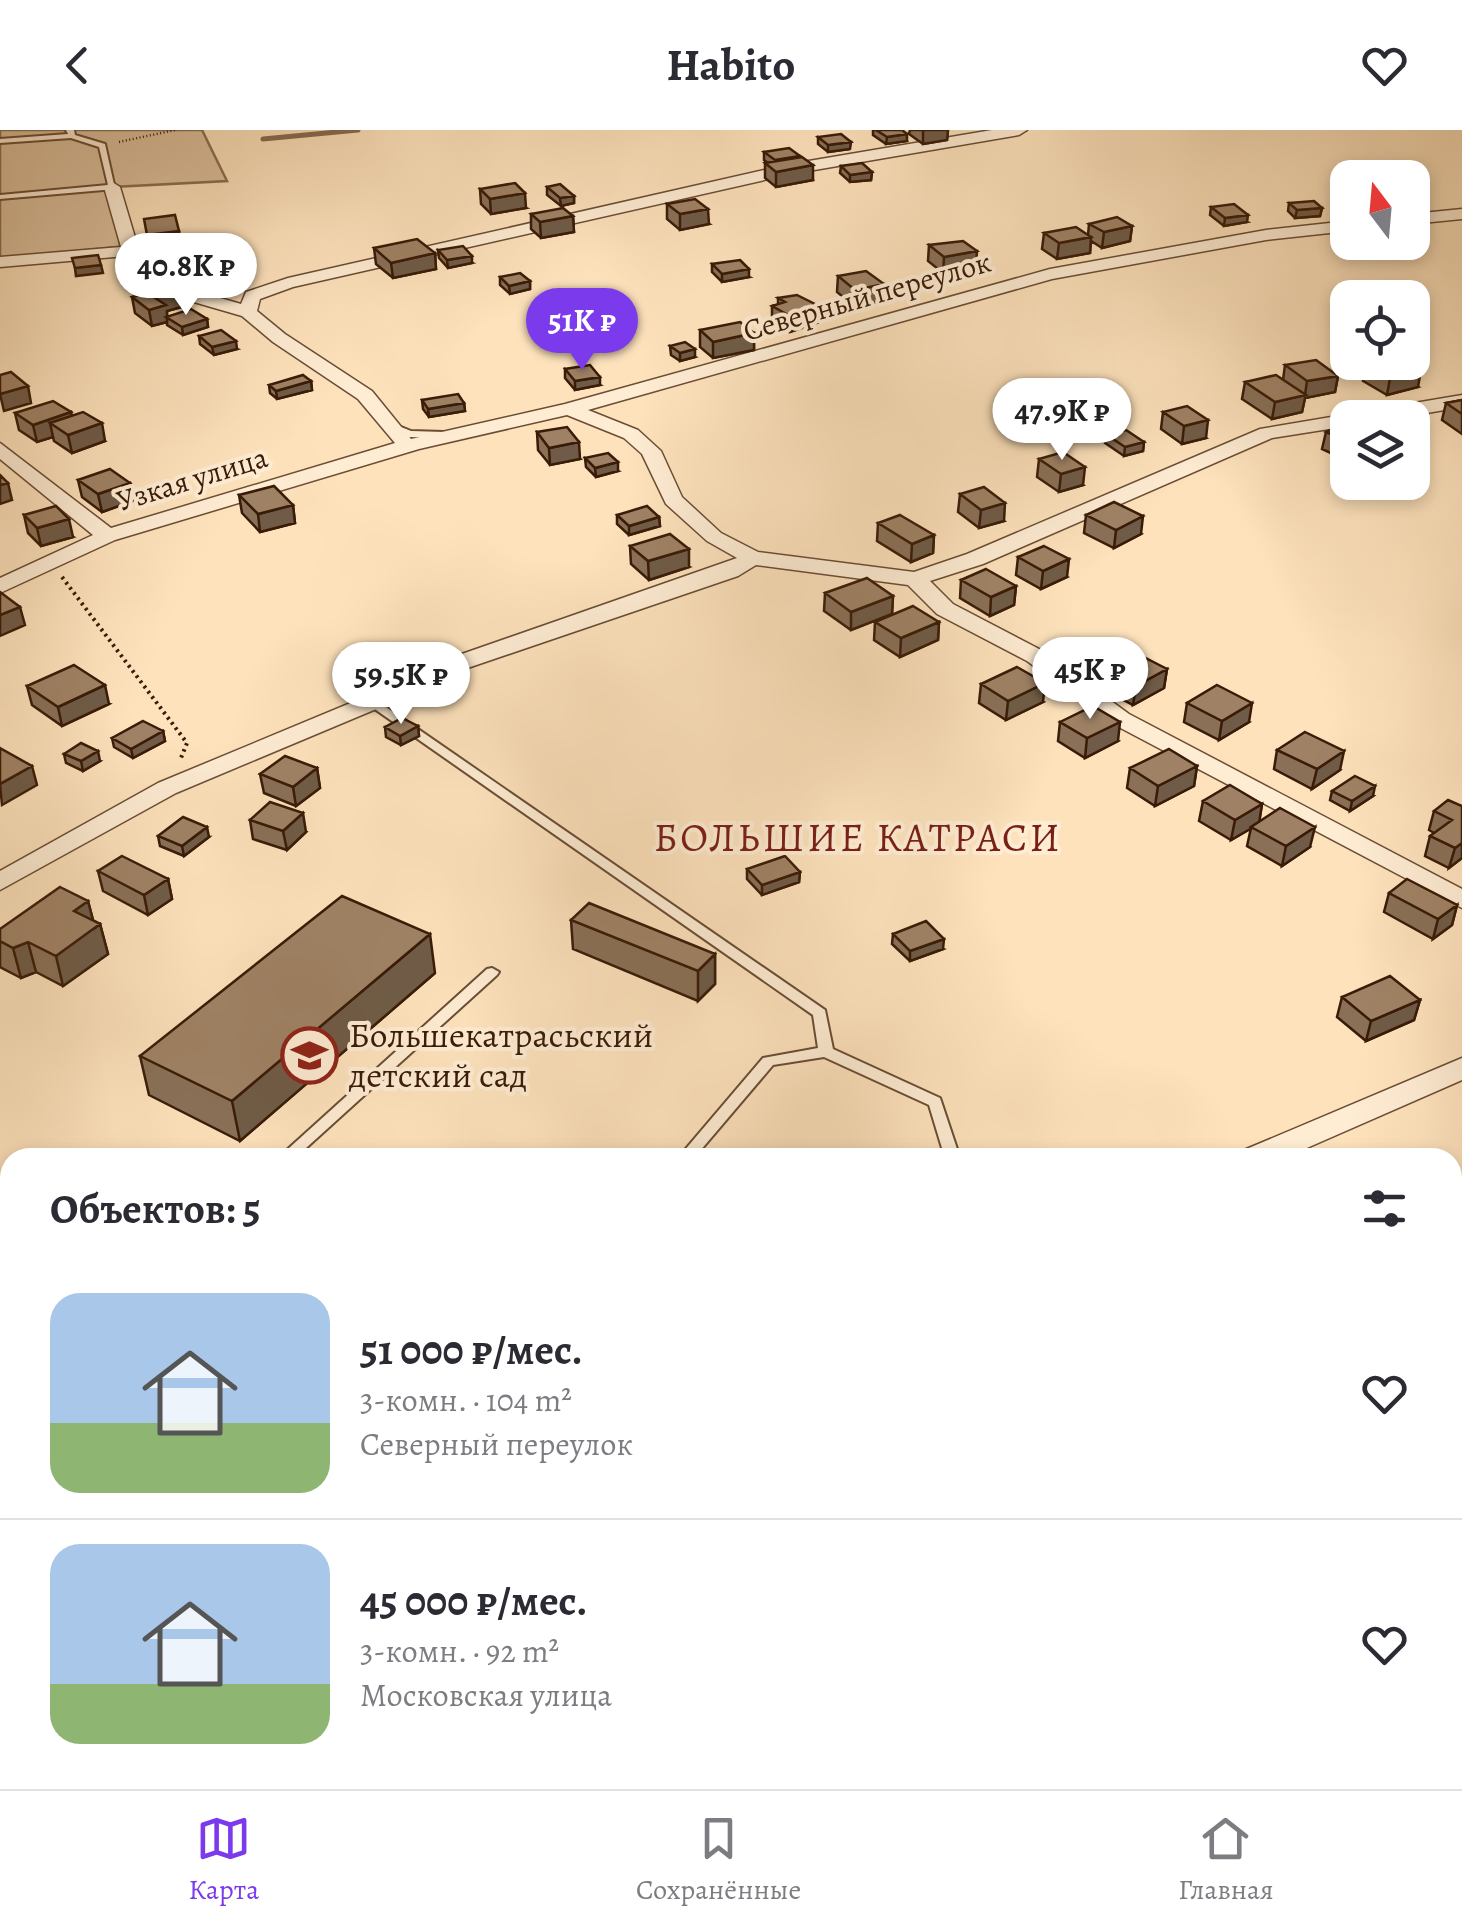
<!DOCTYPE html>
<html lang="ru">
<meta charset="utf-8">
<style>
:root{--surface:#fff;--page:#f2f2f3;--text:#2b2b33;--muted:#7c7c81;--line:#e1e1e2;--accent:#7c3aed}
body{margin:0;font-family:Alegreya,serif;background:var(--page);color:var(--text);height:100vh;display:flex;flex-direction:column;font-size:38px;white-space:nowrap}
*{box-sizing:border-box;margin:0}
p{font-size:32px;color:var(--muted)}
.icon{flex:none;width:55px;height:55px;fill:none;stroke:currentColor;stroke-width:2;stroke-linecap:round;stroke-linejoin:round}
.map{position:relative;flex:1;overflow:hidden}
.panel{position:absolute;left:0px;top:1018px;width:1462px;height:642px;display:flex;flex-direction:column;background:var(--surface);border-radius:30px 30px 0 0;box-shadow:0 5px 15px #0003}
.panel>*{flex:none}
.needle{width:65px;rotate:344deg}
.controls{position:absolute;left:1330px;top:30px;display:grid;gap:20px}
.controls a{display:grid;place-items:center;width:100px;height:100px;border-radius:20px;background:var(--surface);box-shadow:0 5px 15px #0003;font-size:50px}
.price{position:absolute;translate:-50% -85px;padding:0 22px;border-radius:35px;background:#fff;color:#222;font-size:32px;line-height:65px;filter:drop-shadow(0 2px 5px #0008)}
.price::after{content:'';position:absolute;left:50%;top:60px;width:30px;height:22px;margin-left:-15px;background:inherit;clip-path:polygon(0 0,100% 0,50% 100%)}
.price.on{background:var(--accent);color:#fff}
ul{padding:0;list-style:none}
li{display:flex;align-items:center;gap:30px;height:250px;padding:0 50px}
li+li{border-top:2px solid var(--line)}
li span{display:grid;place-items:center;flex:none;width:280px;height:200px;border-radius:30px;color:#555}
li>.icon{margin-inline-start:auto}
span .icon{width:120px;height:120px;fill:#fffc;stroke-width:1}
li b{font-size:42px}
h2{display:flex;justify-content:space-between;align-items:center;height:120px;padding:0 50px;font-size:42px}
header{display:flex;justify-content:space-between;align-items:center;height:130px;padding:0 50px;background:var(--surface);font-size:45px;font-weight:700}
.tab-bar{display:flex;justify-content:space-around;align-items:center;height:140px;border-top:2px solid var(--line);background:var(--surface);font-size:28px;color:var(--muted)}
.tab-bar a{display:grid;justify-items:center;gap:5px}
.tab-bar .on{color:var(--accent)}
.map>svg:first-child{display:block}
.green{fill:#dcc09d;stroke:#8a6e52;stroke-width:2.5}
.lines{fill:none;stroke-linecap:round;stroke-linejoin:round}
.stream{stroke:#866a4e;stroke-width:5}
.service-casing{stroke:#6a4d34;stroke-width:4}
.minor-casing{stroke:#6a4d34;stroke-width:3}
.path-far1{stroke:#391b07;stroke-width:2.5;stroke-dasharray:1 2.5;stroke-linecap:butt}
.path{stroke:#391b07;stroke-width:4;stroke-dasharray:2.5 4;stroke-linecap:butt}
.service{fill:#feecd3;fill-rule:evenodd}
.minor{fill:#feecd3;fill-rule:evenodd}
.wall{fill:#897057;stroke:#391b07;stroke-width:2.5}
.shaded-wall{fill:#6f5b47;stroke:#391b07;stroke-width:2.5}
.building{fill:#9f8265;stroke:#391b07;stroke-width:2.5}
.labels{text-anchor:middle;stroke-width:8;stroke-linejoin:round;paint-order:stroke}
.far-street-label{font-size:30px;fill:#391b07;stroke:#feecd3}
.poi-label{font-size:35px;fill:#391b07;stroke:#feecd3;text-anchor:start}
.quarter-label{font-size:40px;letter-spacing:2.5px;fill:#7a1f14;stroke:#feecd3}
</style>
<header><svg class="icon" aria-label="back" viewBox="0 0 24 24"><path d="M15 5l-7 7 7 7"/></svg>Habito<svg class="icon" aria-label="heart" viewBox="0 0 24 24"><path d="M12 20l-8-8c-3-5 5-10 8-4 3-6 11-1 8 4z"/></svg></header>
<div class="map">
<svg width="1462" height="1659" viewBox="0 0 1462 1659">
<rect width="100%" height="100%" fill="#fde2bc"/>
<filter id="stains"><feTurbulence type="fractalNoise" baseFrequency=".002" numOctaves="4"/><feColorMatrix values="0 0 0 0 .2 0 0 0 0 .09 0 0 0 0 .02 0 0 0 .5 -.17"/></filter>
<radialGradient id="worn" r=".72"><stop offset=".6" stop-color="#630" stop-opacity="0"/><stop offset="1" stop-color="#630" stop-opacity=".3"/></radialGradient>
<!-- green -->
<path class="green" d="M0 0H202L227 51 113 57 130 116 0 128Z
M0 1464 10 1471V1650H247V1659H0Z"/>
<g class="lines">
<!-- stream -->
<path class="stream" d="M263 9 358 0"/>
<defs>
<path id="service" d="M66 0H74L75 5 105 14 115 59 0 69V65L108 55 99 17 71 8 0 13V9L68 4Z
M396 295 411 301 444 302 449 305 444 308 409 307 393 300V296Z
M373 568 825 880 833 919 940 968 960 1028H945L929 975 824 927 773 935 694 1028H678L763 928 818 918 813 885 369 575 367 572Z
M492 838 499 842 497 845 295 1028H278L487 839Z
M10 1263V1279L0 1284V1268Z
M0 1362 10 1367V1385L0 1380Z
M294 1650H316L321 1659H299Z"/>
<path id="minor" d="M992 0H1027L1019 5 791 44 293 157 260 169 257 181 285 204 372 261 411 309 565 274 1050 139 1266 100 1348 91V101L1266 110 1052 149 588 280 638 300 661 321 682 367 721 403 758 422 914 442 967 424 1260 299 1462 265V277L1398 288H1348V296L1272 308 983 434 930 451 953 474 1043 521 1129 584 1462 759V778L1113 594 1027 531 937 484 908 455 756 435 738 446 409 558 381 577 176 663 0 760V741L158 653 365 567 393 548 737 428 707 411 666 374 642 324 624 308 567 285 419 319 115 410 0 463V448L93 405 0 329V313L111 398 395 313 358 269 273 212 242 186 149 159 126 126 0 137V127L121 117 104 57 112 52 120 57 139 121 161 151 241 174 246 162 288 148 791 34Z
M1462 79V89L1412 94V84Z
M1462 928V950L1284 1028H1240L1244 1020Z
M447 1650H505L501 1659H443Z"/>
</defs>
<!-- service casing -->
<use href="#service" class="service-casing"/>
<!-- minor casing -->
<use href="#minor" class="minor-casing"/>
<!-- path-far1 -->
<path class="path-far1" d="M119 12 175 0"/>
<!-- path -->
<path class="path" d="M62 447 187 613 181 628"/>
<!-- service -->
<use href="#service" class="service"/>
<!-- minor -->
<use href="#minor" class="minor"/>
</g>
<!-- wall -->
<path class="wall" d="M873 0H902L907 11 886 14 873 5Z
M910 0H948L947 10 923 14 909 4Z
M818 7 850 19 828 22 818 14Z
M764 22 800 26 813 50 776 57 765 48V33H768L764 30Z
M841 36 872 42 871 50 850 52 840 43Z
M547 57 574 66V73L561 76 547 65Z
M480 59 526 78 491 84 481 74Z
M1289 73 1322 78 1320 86 1295 88 1288 81Z
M667 74 709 94 680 100 667 89Z
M1211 77 1247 92 1224 96 1210 85Z
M531 84 573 86 574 102 541 108 531 99Z
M1089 94 1132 96 1130 111 1102 118 1091 111 1090 123 1057 129 1042 119 1044 103 1088 105Z
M929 115 976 137 943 143 928 131Z
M374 118 435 123 436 139 393 148 376 134Z
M438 120 472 133 448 138 439 128Z
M208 131 245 144 219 150 210 139Z
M712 134 749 147 722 152 712 142Z
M838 146 884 154 883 171 854 176 837 162Z
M500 147 530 151V159L510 164 500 155Z
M182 160 185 176 167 181V186L207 189 208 197 183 205 167 195V192L152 196 135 183 132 167Z
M778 168 819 176V192L790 202 772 192V176L778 174Z
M700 200 754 203V220L713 228 700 217Z
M199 206 237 219 214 225 200 214Z
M670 216 695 227 680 231 671 225Z
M1367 234 1418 257 1387 265 1363 251Z
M1285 235 1338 246 1335 262 1305 268 1302 282 1272 289 1242 269 1245 252 1283 250Z
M565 239 600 255 575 260 565 248Z
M311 251 312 260 277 269 270 263 269 255Z
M422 270 464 273 465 281 429 287 423 279Z
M1462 270V304L1442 290 1446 273Z
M71 282V286L105 311 72 323 54 311 53 307 37 312 19 300 15 283Z
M1163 282 1206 308 1182 314 1161 299Z
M1348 298V331L1322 319 1326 302Z
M537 302 580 329 550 335 538 320Z
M1107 305 1144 312 1143 321 1124 326 1105 313Z
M585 328 618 341 596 347 586 337Z
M1039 329 1083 355 1059 362 1037 347Z
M78 350 130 353 133 371 102 382 82 367Z
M960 364 1004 391 979 398 958 382Z
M239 365 293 375 295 393 260 402 242 383Z
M24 385 73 407 41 416 28 403Z
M617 385 659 387 660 396 629 405 617 394Z
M1086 385 1141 404 1114 418 1084 403Z
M878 393 934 405 933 423 911 432 877 411Z
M630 416 689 437 649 450 631 434Z
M1018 427 1067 447 1041 459 1016 445Z
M961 450 1016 456 1014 475 990 486 960 468Z
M825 463 893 466 892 484 851 500 824 481Z
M875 492H939L938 510 900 527 874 510Z
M1102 538 1167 539 1164 558 1133 575 1099 557Z
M981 554 1043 572 1006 590 979 573Z
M27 556 109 574 62 596 32 575Z
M1187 573 1249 592 1219 610 1184 592Z
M1060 592 1118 611 1085 628 1058 611Z
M418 596 419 606 401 615 386 607 385 597Z
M163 601 165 611 133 628 114 617 112 608Z
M1277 620 1340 640 1312 659 1274 639Z
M64 624 100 631 83 641 66 633Z
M1197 636 1194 656 1155 676 1127 658 1130 638Z
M317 638 320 658 296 676 264 663 260 644Z
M1332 661 1373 666 1350 681 1330 670Z
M1203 671 1262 674 1259 692 1310 717 1282 736 1247 716 1251 698 1231 710 1199 691Z
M1462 676V728L1449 738 1425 726 1430 706 1434 703 1429 700 1434 681Z
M250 690 306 702 287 720 253 709Z
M158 706 209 707 184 726 160 716Z
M747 739 800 742 799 752 762 765 747 749Z
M98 741 168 749 172 769 148 785 103 761Z
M1389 763 1457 775 1452 795 1433 809 1384 782Z
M88 771 93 790 100 794 108 824 63 856 36 842 21 848 0 837V799Z
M571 790 715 824V854L698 871 573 819Z
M893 804 943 819 910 831 892 814Z
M435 843 240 1011 149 965 140 926Z
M1342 867 1420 870 1414 890 1366 911 1337 887Z
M1462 1582V1607L1456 1598Z"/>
<!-- shaded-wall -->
<path class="shaded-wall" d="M923 0H948L947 10 923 14Z
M907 4V11L886 14 887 7Z
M851 12 850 19 828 22V15Z
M813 35V50L776 57V42Z
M872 42 871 50 850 52V45Z
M525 63 526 78 491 84 490 69Z
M574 66V73L561 76 560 68Z
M1322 78 1320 86 1295 88 1297 80Z
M708 79 709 94 680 100V84Z
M1248 85 1247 92 1224 96 1225 88Z
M573 86 574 102 541 108 540 92Z
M1132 96 1130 111 1102 118 1104 102Z
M179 101 181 117 150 120 147 105Z
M1091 107 1090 123 1057 129 1059 113Z
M977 121 976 137 943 143 944 127Z
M435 123 436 139 393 148 391 133Z
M472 126V133L448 138 447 130Z
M101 135 103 143 76 146 75 138Z
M244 136 245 144 219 150 218 142Z
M749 139V147L722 152V144Z
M530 151V159L510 164 509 156Z
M884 154 883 171 854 176 855 160Z
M182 160 185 176 167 181V192L152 196 149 180 155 168Z
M819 176V192L790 202V186Z
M207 189 208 197 183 205 182 197Z
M754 203V220L713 228V212Z
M236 211 237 219 214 225 212 217Z
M695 219V227L680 231V223Z
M1421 240 1418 257 1387 265 1390 248Z
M1338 246 1335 262 1305 268 1302 282 1272 289 1275 272 1305 265 1307 251Z
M600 247V255L575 260V251Z
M311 251 312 260 277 269 276 261Z
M28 256 31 273 4 281 0 264Z
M464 273 465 281 429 287 428 279Z
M71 282 74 299 50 293 53 307 37 312 33 295Z
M1208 290 1206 308 1182 314 1184 296Z
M102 293 105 311 72 323 68 305Z
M1425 302 1421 319 1412 321V305Z
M579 312 580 329 550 335 549 318Z
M1144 312 1143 321 1124 326 1125 317Z
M618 332V341L596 347 595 338Z
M1085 337 1083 355 1059 362 1061 344Z
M8 353 12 370 0 374V355Z
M130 353 133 371 102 382 98 364Z
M1005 373 1004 391 979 398 981 380Z
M293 375 295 393 260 402 258 384Z
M1143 386 1141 404 1114 418 1116 400Z
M659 387 660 396 629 405V396Z
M69 389 73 407 41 416 37 398Z
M934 405 933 423 911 432 912 414Z
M689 419V437L649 450 648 431Z
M1069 429 1067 447 1041 459 1043 441Z
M1016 456 1014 475 990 486 991 467Z
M893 466 892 484 851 500V482Z
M20 477 25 495 0 506V485Z
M939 492 938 510 900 527 901 508Z
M1167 539 1164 558 1133 575 1136 556Z
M1045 553 1043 572 1006 590 1008 571Z
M105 555 109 574 62 596 58 577Z
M1252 573 1249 592 1219 610 1222 591Z
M1120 592 1118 611 1085 628 1087 608Z
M418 596 419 606 401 615 400 606Z
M163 601 165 611 133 628 131 619Z
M98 621 100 631 83 641 81 631Z
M1344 621 1340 640 1312 659 1317 639Z
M32 636 37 655 2 675 0 654Z
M1197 636 1194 656 1155 676 1158 656Z
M317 638 320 658 296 676 293 657Z
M1375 656 1373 666 1350 681 1352 671Z
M1262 674 1259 694 1231 710 1235 690Z
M303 683 306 702 287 720 283 701Z
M207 697 209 707 184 726 182 716Z
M1315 697 1310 717 1282 736 1286 716Z
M1462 713V728L1449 738 1455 718Z
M800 742 799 752 762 765V755Z
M168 749 172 769 148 785 144 765Z
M88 771 95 798 100 794 108 824 63 856 56 826 74 781Z
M1457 775 1452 795 1433 809 1438 789Z
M430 804 435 843 240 1011 232 971Z
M944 809 943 819 910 831V821Z
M28 812 36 842 21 848 13 818Z
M715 824V854L698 871V841Z
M1420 870 1414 890 1366 911 1371 891Z"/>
<!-- building -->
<path class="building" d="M876 0H902L907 4 887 7Z
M841 4 851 12 828 15 818 7Z
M789 18 800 26 775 30 764 22Z
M802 27 813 35 776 42 765 33Z
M862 33 872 42 850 45 841 36Z
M515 53 525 63 490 69 480 59Z
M560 54 574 66 560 68 547 57Z
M695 69 708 79 680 84 667 74Z
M1314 71 1322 78 1297 80 1289 73Z
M1234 74 1248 85 1225 88 1211 77Z
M563 78 573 86 540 92 531 84Z
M175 85 179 101 147 105 144 89Z
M1117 87 1132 96 1104 102 1089 94Z
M1076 97 1091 107 1059 113 1044 103Z
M417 109 435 123 391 133 374 118Z
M963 111 977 121 944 127 929 115Z
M463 116 472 126 447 130 438 120Z
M98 125 101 135 75 138 72 128Z
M231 126 244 136 218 142 208 131Z
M740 130 749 139 722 144 712 134Z
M866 141 884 154 855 160 838 146Z
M520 143 530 151 509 156 500 147Z
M175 155 182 160 155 168 166 175 149 180 132 167Z
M797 165 819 176 790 186 772 176 785 172 778 168Z
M191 179 207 189 182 197 166 187Z
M740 192 754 203 713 212 700 200Z
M221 200 236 211 212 217 199 206Z
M685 212 695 219 680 223 670 216Z
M1316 230 1338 246 1307 251 1285 235Z
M1372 232H1408L1421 240 1390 248 1367 234Z
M590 235 600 247 575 251 565 239Z
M11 242 28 256 0 264V245Z
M303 245 311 251 276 261 269 255Z
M1276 245 1306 265 1275 272 1245 252Z
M458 264 464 273 428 279 422 270Z
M1462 270V284L1446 273Z
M53 271 71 282 33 295 15 283Z
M1187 276 1208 290 1184 296 1163 282Z
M83 282 102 293 68 305 50 293Z
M1396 283 1403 288H1378Z
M1412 294 1425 302 1412 305Z
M1341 295 1348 298V312L1326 302Z
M567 297 579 312 549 318 537 302Z
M1126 300 1144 312 1125 317 1107 305Z
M1063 322 1085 337 1061 344 1039 329Z
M608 323 618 332 595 338 585 328Z
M110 339 130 353 98 364 78 350Z
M0 345 8 353 0 355Z
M274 356 293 375 258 384 239 365Z
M984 357 1005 373 981 380 960 364Z
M1114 372 1143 386 1116 400 1086 385Z
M56 376 69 389 37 398 24 385Z
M647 376 659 387 629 396 617 385Z
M900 385 934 405 912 414 878 393Z
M670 404 689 419 648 431 630 416Z
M1044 416 1069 429 1043 441 1018 427Z
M986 439 1016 456 991 467 961 450Z
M867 448 893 466 851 482 825 463Z
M0 462 20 477 0 485Z
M913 476 939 492 901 508 875 492Z
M1132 521 1167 539 1136 556 1102 538Z
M74 535 105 555 58 577 27 556Z
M1017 537 1045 553 1008 571 981 554Z
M1217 555 1252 573 1222 591 1187 573Z
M1093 576 1120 592 1087 608 1060 592Z
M402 588 418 596 400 606 385 597Z
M143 591 163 601 131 619 112 608Z
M1305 602 1344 621 1317 639 1277 620Z
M81 613 98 621 81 631 64 624Z
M0 618 32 636 0 654Z
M1169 619 1197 636 1158 656 1130 638Z
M285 626 317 638 293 657 260 644Z
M1355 646 1375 656 1352 671 1332 661Z
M1230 655 1262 674 1235 690 1203 671Z
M1448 670 1462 676V713L1455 718 1430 706 1452 690 1434 681Z
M270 672 303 683 283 701 250 690Z
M1280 678 1315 697 1286 716 1251 697Z
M183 687 207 697 182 716 158 706Z
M122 726 168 749 144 765 98 741Z
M785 726 800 742 762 755 747 739Z
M1407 749 1457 775 1438 789 1389 763Z
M60 757 88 771 74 781 100 794 56 826 28 812 13 818 0 811V799Z
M342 766 430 804 232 971 140 926Z
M589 773 715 824 698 841 571 790Z
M926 791 944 809 910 821 893 804Z
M1390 846 1420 870 1371 891 1342 867Z"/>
<!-- icons -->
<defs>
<symbol id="school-ring" viewBox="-11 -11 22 22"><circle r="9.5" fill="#feecd3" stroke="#8f2418" stroke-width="1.5"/><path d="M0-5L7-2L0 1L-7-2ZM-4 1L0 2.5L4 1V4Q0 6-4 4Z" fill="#8f2418"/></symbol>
</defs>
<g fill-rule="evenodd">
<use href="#school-ring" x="278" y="894" width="63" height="63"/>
</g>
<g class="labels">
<!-- far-street labels -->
<g class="far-street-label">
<text transform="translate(867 166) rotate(-16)" y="10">Северный переулок</text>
<text transform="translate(192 349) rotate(-17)" y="10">Узкая улица</text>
</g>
<!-- poi labels -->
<g class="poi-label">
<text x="349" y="917">Большекатрасьский<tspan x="349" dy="40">детский сад</tspan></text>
</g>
<!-- quarter labels -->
<g class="quarter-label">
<text x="858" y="721">БОЛЬШИЕ КАТРАСИ</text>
</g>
</g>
<rect width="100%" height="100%" filter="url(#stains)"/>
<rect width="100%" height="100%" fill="url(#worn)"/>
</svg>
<div class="controls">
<a><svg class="needle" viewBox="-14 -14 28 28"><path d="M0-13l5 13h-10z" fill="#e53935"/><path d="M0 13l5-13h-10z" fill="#7c7c81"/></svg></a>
<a><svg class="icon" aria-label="locate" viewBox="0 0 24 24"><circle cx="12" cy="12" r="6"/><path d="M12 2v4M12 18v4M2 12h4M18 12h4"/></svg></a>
<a><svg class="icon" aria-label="layers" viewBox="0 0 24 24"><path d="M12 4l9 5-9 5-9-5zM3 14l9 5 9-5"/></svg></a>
</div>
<b class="price" style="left:186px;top:188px">40.8K ₽</b>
<b class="price on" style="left:582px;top:243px">51K ₽</b>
<b class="price" style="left:1062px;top:333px">47.9K ₽</b>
<b class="price" style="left:1090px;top:592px">45K ₽</b>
<b class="price" style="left:401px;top:597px">59.5K ₽</b>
<section class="panel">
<h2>Объектов: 5<svg class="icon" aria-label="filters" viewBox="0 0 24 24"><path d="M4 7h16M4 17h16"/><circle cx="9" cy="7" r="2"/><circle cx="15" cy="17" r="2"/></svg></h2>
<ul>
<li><span style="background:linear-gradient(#a9c7e8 65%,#8fb573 0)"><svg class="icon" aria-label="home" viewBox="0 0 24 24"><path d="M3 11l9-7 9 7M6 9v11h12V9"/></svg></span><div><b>51 000 ₽/мес.</b><p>3-комн. · 104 m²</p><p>Северный переулок</p></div><svg class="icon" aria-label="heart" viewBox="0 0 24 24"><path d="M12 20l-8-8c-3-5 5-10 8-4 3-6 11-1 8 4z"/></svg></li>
<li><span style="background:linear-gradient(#a9c7e8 70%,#8fb573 0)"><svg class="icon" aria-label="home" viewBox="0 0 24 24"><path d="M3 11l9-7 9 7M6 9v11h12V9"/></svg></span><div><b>45 000 ₽/мес.</b><p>3-комн. · 92 m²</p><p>Московская улица</p></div><svg class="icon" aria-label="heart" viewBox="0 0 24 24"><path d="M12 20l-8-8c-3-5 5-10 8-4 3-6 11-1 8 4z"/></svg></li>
</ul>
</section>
</div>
<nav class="tab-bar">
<a class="on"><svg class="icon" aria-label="map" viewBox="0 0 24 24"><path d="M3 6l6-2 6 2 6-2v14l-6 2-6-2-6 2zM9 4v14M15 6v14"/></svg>Карта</a>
<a><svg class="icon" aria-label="saved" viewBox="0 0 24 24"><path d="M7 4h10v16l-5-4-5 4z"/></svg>Сохранённые</a>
<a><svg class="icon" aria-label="home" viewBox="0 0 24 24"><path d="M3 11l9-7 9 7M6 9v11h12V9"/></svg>Главная</a>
</nav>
